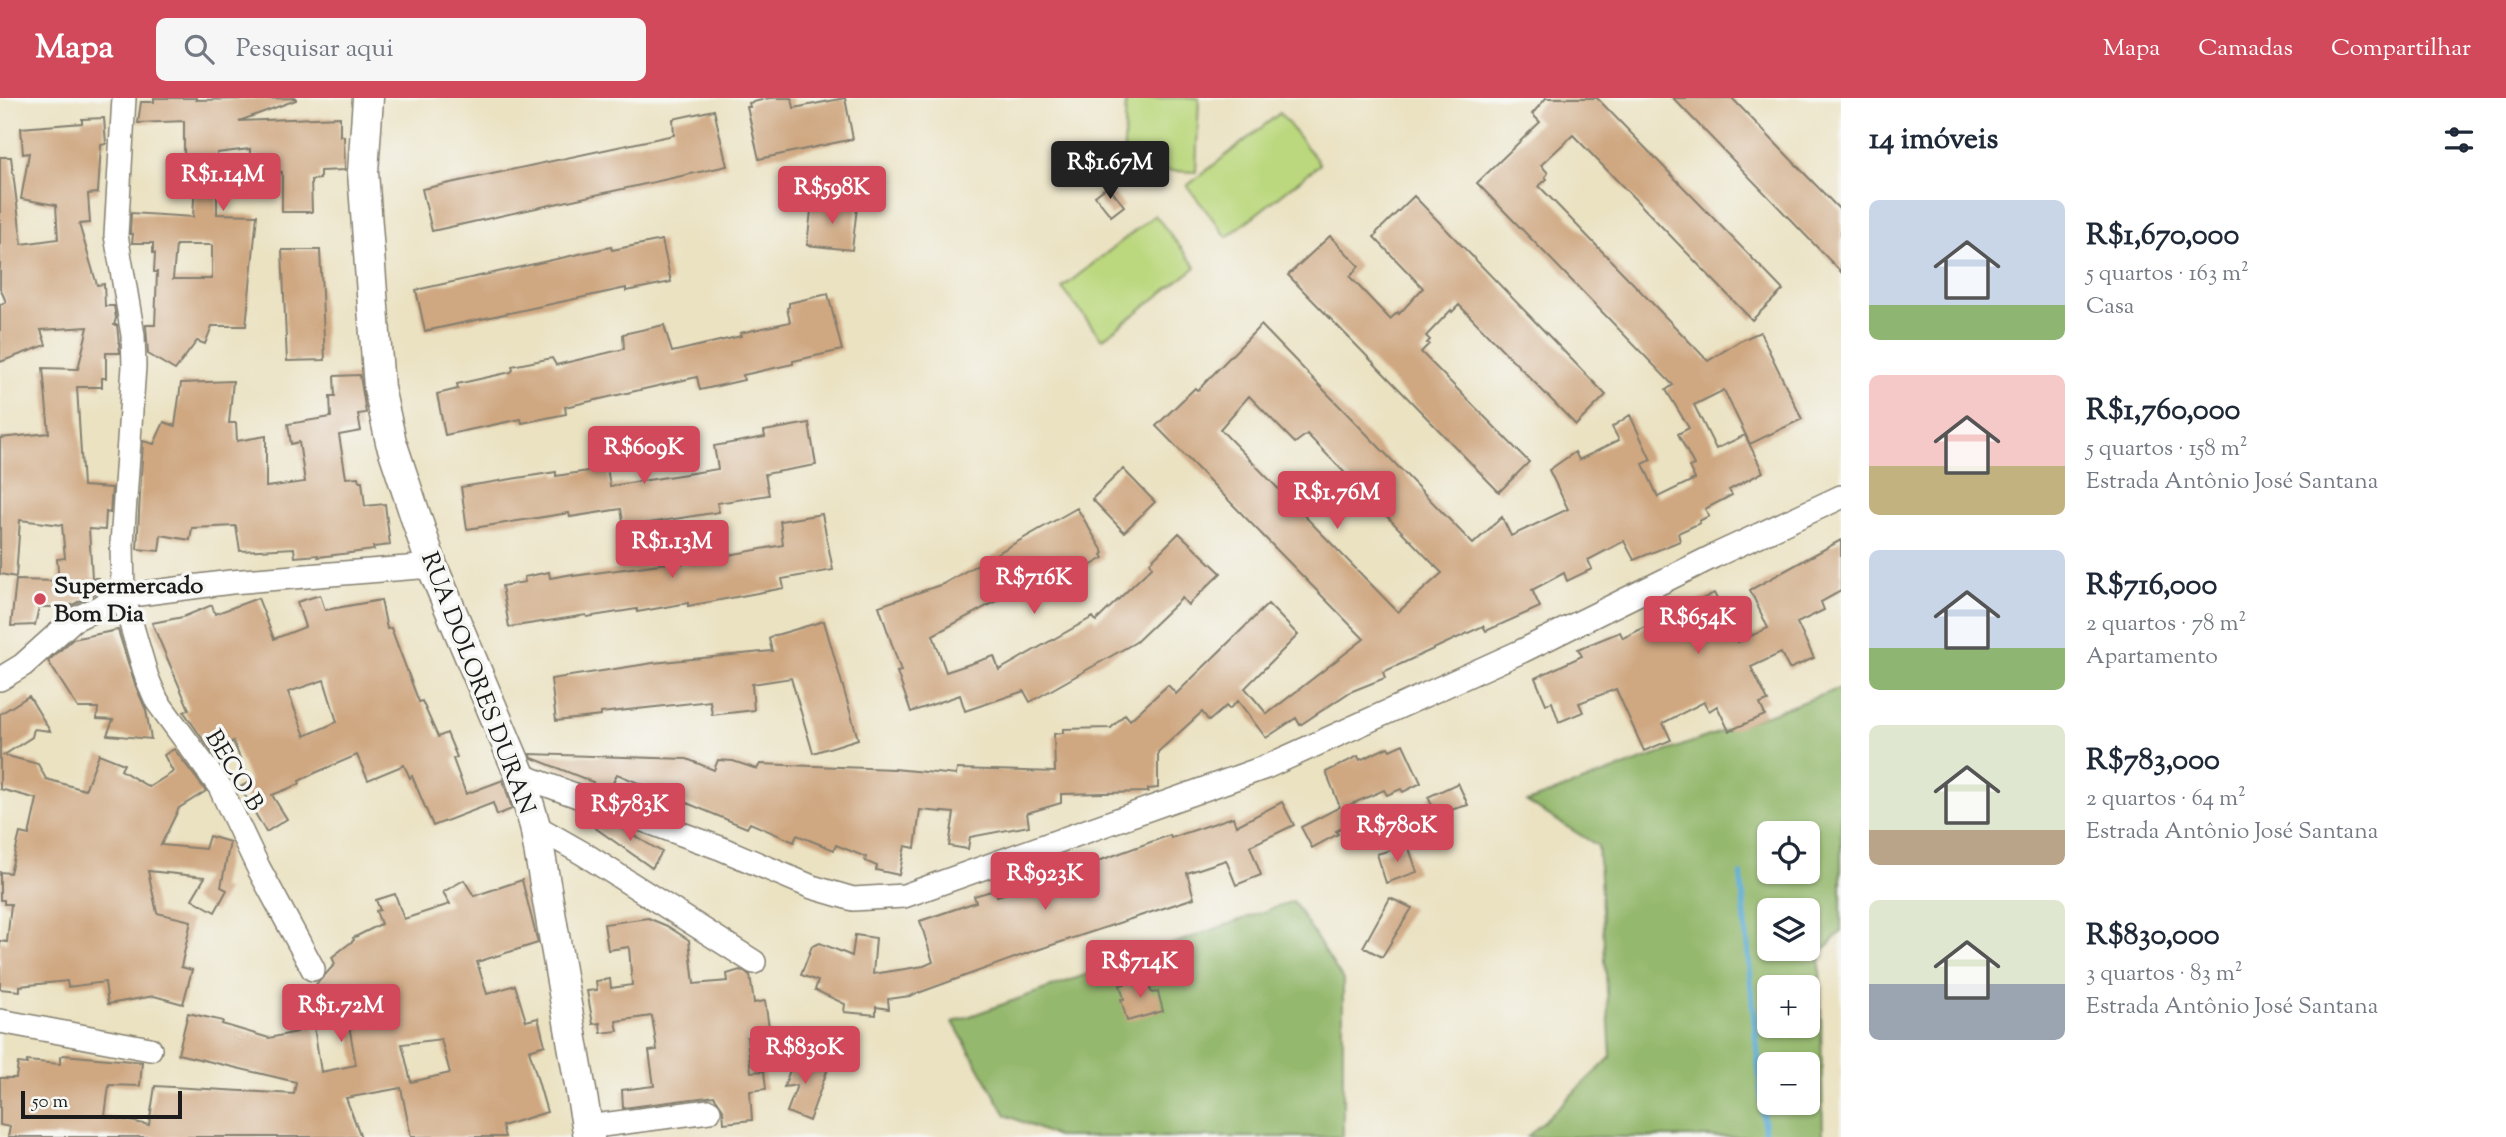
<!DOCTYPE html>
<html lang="pt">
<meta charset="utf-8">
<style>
:root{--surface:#fff;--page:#f6f6f7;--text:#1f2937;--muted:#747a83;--accent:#d1495b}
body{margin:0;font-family:"Sorts Mill Goudy",serif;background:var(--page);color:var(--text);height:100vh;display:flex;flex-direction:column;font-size:26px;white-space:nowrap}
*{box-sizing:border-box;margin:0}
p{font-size:23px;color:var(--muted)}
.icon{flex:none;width:38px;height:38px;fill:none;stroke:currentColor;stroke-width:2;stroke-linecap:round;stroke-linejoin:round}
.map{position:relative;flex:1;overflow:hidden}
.details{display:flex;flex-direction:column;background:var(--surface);width:665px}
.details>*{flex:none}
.fabs{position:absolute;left:1757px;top:723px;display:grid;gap:14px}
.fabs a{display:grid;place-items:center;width:63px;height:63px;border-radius:10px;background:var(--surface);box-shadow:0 2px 5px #0004;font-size:35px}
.scale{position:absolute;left:21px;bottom:18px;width:161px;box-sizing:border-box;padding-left:7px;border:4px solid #1c1c1c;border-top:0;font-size:19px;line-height:24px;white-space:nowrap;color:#1c1c1c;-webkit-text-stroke:5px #f6f6f2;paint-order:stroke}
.price{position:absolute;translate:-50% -60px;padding:0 16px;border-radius:7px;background:var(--accent);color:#fff;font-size:23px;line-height:46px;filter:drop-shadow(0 2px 4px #0008)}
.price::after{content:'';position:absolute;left:50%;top:42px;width:21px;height:16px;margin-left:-10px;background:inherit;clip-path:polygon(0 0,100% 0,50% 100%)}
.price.current{background:#222;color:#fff}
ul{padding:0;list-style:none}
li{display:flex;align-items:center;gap:21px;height:175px;padding:0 28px}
li span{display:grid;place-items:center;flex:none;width:196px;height:140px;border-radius:10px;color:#555}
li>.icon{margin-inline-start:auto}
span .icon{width:84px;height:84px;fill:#fffc;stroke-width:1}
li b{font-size:30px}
h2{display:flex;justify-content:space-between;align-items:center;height:84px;padding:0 28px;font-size:30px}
header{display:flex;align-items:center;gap:42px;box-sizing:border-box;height:98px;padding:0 35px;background:var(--accent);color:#fff}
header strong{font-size:33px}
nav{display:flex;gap:38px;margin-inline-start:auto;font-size:24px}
.search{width:490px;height:63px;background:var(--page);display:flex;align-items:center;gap:18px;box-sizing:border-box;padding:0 24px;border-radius:10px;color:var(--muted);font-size:26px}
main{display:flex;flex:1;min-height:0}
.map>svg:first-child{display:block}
.green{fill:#bbd87e;stroke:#6c7a4d;stroke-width:2}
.forest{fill:#94b86d;stroke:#586a44;stroke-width:2;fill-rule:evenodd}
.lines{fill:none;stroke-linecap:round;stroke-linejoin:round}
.stream{stroke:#59aad3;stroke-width:6}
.building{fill:#cfa781;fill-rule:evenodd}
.minor-casing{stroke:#847f6f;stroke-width:26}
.tertiary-casing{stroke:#847f6f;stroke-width:33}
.minor{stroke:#fff;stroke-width:23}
.tertiary{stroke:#fff;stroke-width:30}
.poi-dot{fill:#d1495b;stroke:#f6f6f2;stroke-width:2.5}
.labels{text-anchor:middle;stroke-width:7;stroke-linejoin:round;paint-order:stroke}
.poi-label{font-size:24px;font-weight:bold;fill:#1c1c1c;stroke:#f6f6f2;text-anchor:start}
.street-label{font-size:24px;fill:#1c1c1c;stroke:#f6f6f2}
</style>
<header>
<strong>Mapa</strong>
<div class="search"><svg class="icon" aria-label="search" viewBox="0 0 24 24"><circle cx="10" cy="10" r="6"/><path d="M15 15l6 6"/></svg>Pesquisar aqui</div>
<nav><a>Mapa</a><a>Camadas</a><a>Compartilhar</a></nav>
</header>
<main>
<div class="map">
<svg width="1841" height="1039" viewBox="0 0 1841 1039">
<rect width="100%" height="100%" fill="#f6f6f2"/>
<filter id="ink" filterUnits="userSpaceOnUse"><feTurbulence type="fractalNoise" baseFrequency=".0143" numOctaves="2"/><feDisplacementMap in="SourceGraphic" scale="14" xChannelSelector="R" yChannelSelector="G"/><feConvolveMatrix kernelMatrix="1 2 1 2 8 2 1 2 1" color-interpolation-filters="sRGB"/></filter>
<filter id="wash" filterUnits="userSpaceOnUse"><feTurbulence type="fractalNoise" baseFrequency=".00686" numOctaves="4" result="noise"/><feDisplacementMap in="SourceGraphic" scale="28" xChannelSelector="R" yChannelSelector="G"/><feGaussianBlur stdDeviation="1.57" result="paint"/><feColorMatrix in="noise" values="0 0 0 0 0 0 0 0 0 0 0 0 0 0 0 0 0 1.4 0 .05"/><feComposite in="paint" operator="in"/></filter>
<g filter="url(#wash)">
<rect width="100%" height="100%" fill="#ebe2c2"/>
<!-- green -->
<path class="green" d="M1126 0H1199L1196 74 1123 71Z
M1280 15 1320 66 1227 139 1187 88Z
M1155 117 1196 169 1102 241 1062 190Z"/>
<!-- forest -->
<path class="forest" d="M1841 590V834L1820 855 1823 1039H1527L1611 959 1598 748 1527 704ZM1769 735H1808V774H1769ZM1769 812H1808V850H1769ZM1769 889H1808V928H1769ZM1769 966H1808V1004H1769Z
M1293 803 1343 882V1039H1057L1006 1017 953 924Z"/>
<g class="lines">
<!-- stream -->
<path class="stream" d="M1741 777 1765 1039"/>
</g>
<g id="blocks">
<!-- building -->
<path class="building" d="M154 0H196V2L296 0V2L239 23 340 19V38H344L345 72 320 73V81L311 82 312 114H282V74L258 72V58H250V51L217 55V116L257 117 246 228H212L205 246 197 243 175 272 148 256 146 227H155L157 174H154L155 155H153V145H132L133 136H130L131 115 193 119 195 84H184V23L138 25 141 4H154ZM176 147H212V181H173Z
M770 0H792L794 10 845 0 853 41 759 61 747 9H750L749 5Z
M1546 0H1597L1783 192 1752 222 1573 37 1541 67 1548 75 1545 79 1547 81 1539 88 1708 263 1740 243 1760 234 1802 321 1750 346 1724 292 1694 307 1716 351 1745 337 1763 374 1729 392 1732 397 1705 411 1709 418 1699 423 1700 425 1678 435 1680 443 1634 462 1624 443 1588 462 1592 471 1567 483 1564 475 1532 492 1540 509 1486 533 1483 528 1403 565 1383 574 1385 580 1350 594 1300 627 1296 620 1266 640 1238 603 1229 611 1226 608 1209 623 1202 614 1158 654V690L1148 691V694L1061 696V705L1027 715 1029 728 970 739 968 751 949 748 954 715 920 712 915 750 905 748 899 777 876 772 877 768 865 763 866 759 836 747 834 752 797 737 794 744 750 725 747 730 617 676 609 693 592 686 593 684 532 660 530 656 687 661 714 672 718 662 733 663 757 671 760 666 894 671 956 677 957 671 1055 674 1054 636 1063 635V631L1111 630 1125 616 1130 622 1168 587 1176 596 1268 506 1298 537 1245 590 1267 616 1364 541 1156 328 1195 290 1197 292 1199 291 1261 227 1473 446 1502 419 1511 438 1568 411 1549 372 1575 354 1579 362 1619 342 1612 329 1630 317 1651 362 1643 366 1658 399 1695 381 1689 369 1694 367 1678 336 1689 330 1666 292 1673 287 1477 85 1540 24 1532 16ZM1249 298 1295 345 1307 336 1442 475 1398 514 1220 331Z
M1673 0H1732L1805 76 1841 113V174Z
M714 12 727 68 432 133 422 91 674 37 673 21Z
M104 20 106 46 101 47 98 95 88 96 90 125 79 126 97 187 104 186 105 208H114L116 220 114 227H117L120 255H106V280H102V289H77L83 388 112 390 110 415 106 414 105 432 89 431 92 480H99L100 493 68 509H39L35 527 11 528 16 482 59 483 57 461 65 460 62 427 20 422 16 479 0 476V340L49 335 43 270 78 271 88 229 41 232 46 247 0 264V207L6 204 0 190V59H11L22 146 58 141 56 107 21 101 29 55 23 56 21 30 82 25V21Z
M1108 88 1124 108 1111 118 1095 98Z
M1414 98 1606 297 1576 327 1459 207 1452 214 1451 212 1426 238 1430 242 1427 245 1429 246 1421 254 1529 364 1499 394 1288 177 1330 138 1359 168 1350 179 1390 221 1398 214 1399 216 1423 190 1374 139 1377 136 1376 135Z
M812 104 857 109 852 152 807 147Z
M662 142 671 184 626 193V190L425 233 416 192 611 149 612 152Z
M282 152H320L325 262 287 263Z
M828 196 842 252 793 263V266L743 277 744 282 700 292 697 279 565 309 566 316 522 325 521 321 445 337 437 296 458 291 457 286 511 274 513 272 512 268 552 260 556 267 624 251 623 236 664 227 672 254 741 238 740 235 790 224 787 210 789 209V205Z
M360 277 366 315 358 316 361 333 339 337 346 380 358 379 359 383H362L365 408 385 406 390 447 373 449 374 452 318 459V457L295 459 294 450 240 453 236 428 192 430 190 442 161 437 159 453 137 451 143 343 154 346 164 324 175 328 181 285 233 283 229 325H236L237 343 266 338V389L305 384 299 344 291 346 288 326 331 319 330 298H335L334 278Z
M809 325 816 367 765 376 769 397 717 405 719 414 624 429 621 411 570 419 569 415 467 431 461 389 556 374V378L607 370 610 388 718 371 714 348 765 339 764 333Z
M1123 371 1155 404 1124 434 1092 401Z
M1077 410 1104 455 1102 457 1104 460 1068 480 1059 469 933 537 946 574 994 558 999 572 1093 519 1096 523 1152 469 1150 464 1179 435 1221 475 1188 507 1182 500 1136 544 1030 604 1024 593 965 613 960 597 911 614 897 574 901 573 879 508 943 486Z
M822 416 833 472 782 481 784 490 688 508V505L637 514V511L587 519 586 517 509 529 502 488 525 484 524 479 549 474 550 480 573 476V478L675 464V467L783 447 780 423Z
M1841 442V493L1821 504 1824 512 1797 525 1814 560 1789 571 1781 555 1751 569 1768 603 1760 606 1765 617 1729 633 1717 608 1709 613 1704 604 1663 625 1671 642 1644 653 1616 591 1579 605 1583 614 1559 624 1552 604 1546 606 1535 580 1582 558 1578 551 1620 534 1623 540 1714 495 1738 544 1768 530 1750 492Z
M320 497 325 512 381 502 387 531 391 530 419 604 422 603 438 639 447 635 457 659 453 661 466 696 503 682 512 711 497 717 493 705 433 728 412 678 410 680 404 667 368 682 357 657 315 675 299 683 300 686 272 697 287 721 266 734 240 689 250 684 233 643 213 656 184 614 189 611 152 525 183 519 212 507 215 516 258 500 274 541 305 529 297 504ZM324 582 337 624 305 638 288 594Z
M824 523 858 641 813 655 791 580 752 586 754 612 712 617 710 603 601 615V618L556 623 551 581 653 565 772 553 769 541 773 538Z
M118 532 134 584 146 612 151 641 107 637 113 622 97 621 98 610H78L48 563 73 541Z
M29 598 50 633 34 631 32 639 4 657 38 666 46 681 85 692 99 656 124 666 121 672 149 689 173 674 164 657 174 651 206 693 179 710 161 747 205 751 209 738 230 744 221 789 227 792 215 814 192 801 205 779 148 773 157 815 191 823 181 869 192 872 183 906 154 898 108 906 105 884 68 889 67 883 20 888V893L0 891V843L7 844 11 806H4V802H0V774L10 775 20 735 29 737 37 701 0 691V616Z
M1403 646 1421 685 1403 694 1401 691 1387 697 1384 692 1349 707 1356 724 1336 733 1338 736 1312 750 1301 729 1340 709 1326 674 1358 658 1360 662 1388 649 1390 652Z
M1458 685 1468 707 1436 716 1428 699Z
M1282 704 1294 727 1250 748 1261 777 1236 787 1226 762 1187 775 1194 800 1028 855 910 898 888 901 889 911 876 909V917L844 914 845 906 815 892 818 883 801 877 812 848 820 845 852 858 855 837 876 840 873 876 924 868 933 864 920 823 976 804 974 798 995 792 997 798 1039 785 1038 780 1055 774 1057 778 1170 737 1171 740 1233 719 1236 728Z
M599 721 614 726 662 754 652 770 594 729Z
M1408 747 1417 774 1386 785 1377 756Z
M464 782 474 798 522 782 538 845 477 864 487 896 515 887 526 923 538 920 545 947 529 952 547 1014 502 1028 505 1039H411L401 990 346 1000 361 1039H8L10 1029 0 1027V980H16L18 965 27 966V963L60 966V959L63 957 142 964 140 988 109 987 105 1018 149 1027 155 988 294 996 296 984 178 956 188 915 223 923 222 926 269 940 297 934 291 914 335 866 332 859 354 842 353 840 381 826 376 813 380 812 376 802 395 796 404 821 450 806 443 794ZM346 910 356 967 321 974 313 922ZM441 941 450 975 411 984 402 946Z
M1390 800 1412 810 1382 859 1363 849Z
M648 820 667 828 689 842 694 886 728 883 727 876 740 872 750 877 754 905 765 903 770 936 747 939 751 974 764 973 766 991 750 993 752 1022 724 1025 723 1011 714 998 623 1010 622 992 654 988 649 953 657 952 652 918 616 923 618 933 601 935 600 925 593 926 587 893 597 892 596 883 610 881 611 890 632 887 629 849 608 852 604 826Z
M1145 881 1152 895 1158 894 1163 913 1127 923 1121 901H1124L1120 887Z
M786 955 828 970 809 1023 787 1014 797 987 784 989 791 969 795 968Z"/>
</g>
</g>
<g filter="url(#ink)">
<use href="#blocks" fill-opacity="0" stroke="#847f6f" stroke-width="2"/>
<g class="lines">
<defs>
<path id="minor" d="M124 0 116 137 133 237 134 268 122 446 123 498 147 580 157 603 220 689 259 771 313 871
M0 581 23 567 73 522 123 498 231 484 432 468
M520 677 720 750 812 789 853 801 904 798 1266 669 1522 553 1714 458 1841 399
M535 728 584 756 754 864
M0 923 150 951
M587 1029 709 1013"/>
<path id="tertiary" d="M368 0 363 74 379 290 391 344 432 468 520 677 535 728 589 1039"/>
</defs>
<!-- minor casing -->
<use href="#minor" class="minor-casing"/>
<!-- tertiary casing -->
<use href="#tertiary" class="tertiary-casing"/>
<!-- minor -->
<use href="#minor" class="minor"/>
<!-- tertiary -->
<use href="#tertiary" class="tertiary"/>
</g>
</g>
<!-- markers -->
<circle class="poi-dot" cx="40" cy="501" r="7"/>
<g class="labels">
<!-- poi labels -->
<g class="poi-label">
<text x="54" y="495">Supermercado<tspan x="54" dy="28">Bom Dia</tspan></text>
</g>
<!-- street labels -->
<g class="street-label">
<text transform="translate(479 585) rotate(69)" y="8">RUA DOLORES DURAN</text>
<text transform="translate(235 672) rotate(59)" y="8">BECO B</text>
</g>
</g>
</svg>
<div class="fabs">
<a><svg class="icon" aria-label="locate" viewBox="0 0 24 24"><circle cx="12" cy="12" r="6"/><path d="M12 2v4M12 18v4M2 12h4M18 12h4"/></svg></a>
<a><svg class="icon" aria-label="layers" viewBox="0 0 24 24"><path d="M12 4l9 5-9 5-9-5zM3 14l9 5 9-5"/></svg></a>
<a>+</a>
<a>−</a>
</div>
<div class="scale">50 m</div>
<b class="price current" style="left:1110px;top:103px">R$1.67M</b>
<b class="price" style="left:223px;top:115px">R$1.14M</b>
<b class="price" style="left:832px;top:128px">R$598K</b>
<b class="price" style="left:644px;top:388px">R$609K</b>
<b class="price" style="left:1337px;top:433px">R$1.76M</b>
<b class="price" style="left:672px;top:482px">R$1.13M</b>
<b class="price" style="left:1034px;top:518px">R$716K</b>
<b class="price" style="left:1698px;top:558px">R$654K</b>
<b class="price" style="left:630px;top:745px">R$783K</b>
<b class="price" style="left:1397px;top:766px">R$780K</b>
<b class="price" style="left:1045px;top:814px">R$923K</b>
<b class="price" style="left:1140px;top:902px">R$714K</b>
<b class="price" style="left:341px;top:946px">R$1.72M</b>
<b class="price" style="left:805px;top:988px">R$830K</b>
</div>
<section class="details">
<h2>14 imóveis<svg class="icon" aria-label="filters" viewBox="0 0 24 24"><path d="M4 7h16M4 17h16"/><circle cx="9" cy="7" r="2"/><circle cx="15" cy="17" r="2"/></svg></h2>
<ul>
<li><span style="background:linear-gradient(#c9d6e8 75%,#8fb573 0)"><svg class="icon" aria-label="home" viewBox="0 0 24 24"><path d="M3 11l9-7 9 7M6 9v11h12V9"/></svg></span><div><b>R$1,670,000</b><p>5 quartos · 163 m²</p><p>Casa</p></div></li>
<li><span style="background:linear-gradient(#f6c9c9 65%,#c2b280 0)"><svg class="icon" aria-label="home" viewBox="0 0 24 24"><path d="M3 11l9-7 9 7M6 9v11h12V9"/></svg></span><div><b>R$1,760,000</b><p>5 quartos · 158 m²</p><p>Estrada Antônio José Santana</p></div></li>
<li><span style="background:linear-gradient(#c9d6e8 70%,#8fb573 0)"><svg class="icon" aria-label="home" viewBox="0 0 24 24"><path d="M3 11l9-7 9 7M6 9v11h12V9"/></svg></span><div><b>R$716,000</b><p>2 quartos · 78 m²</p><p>Apartamento</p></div></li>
<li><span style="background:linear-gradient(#dfe7d0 75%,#b9a48a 0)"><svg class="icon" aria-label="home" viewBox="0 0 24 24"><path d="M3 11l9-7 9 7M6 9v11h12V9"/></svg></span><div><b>R$783,000</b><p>2 quartos · 64 m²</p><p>Estrada Antônio José Santana</p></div></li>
<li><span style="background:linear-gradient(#dfe7d0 60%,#9aa5b1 0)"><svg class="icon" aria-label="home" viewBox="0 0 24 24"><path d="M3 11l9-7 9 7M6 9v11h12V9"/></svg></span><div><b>R$830,000</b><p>3 quartos · 83 m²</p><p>Estrada Antônio José Santana</p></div></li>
</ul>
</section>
</main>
